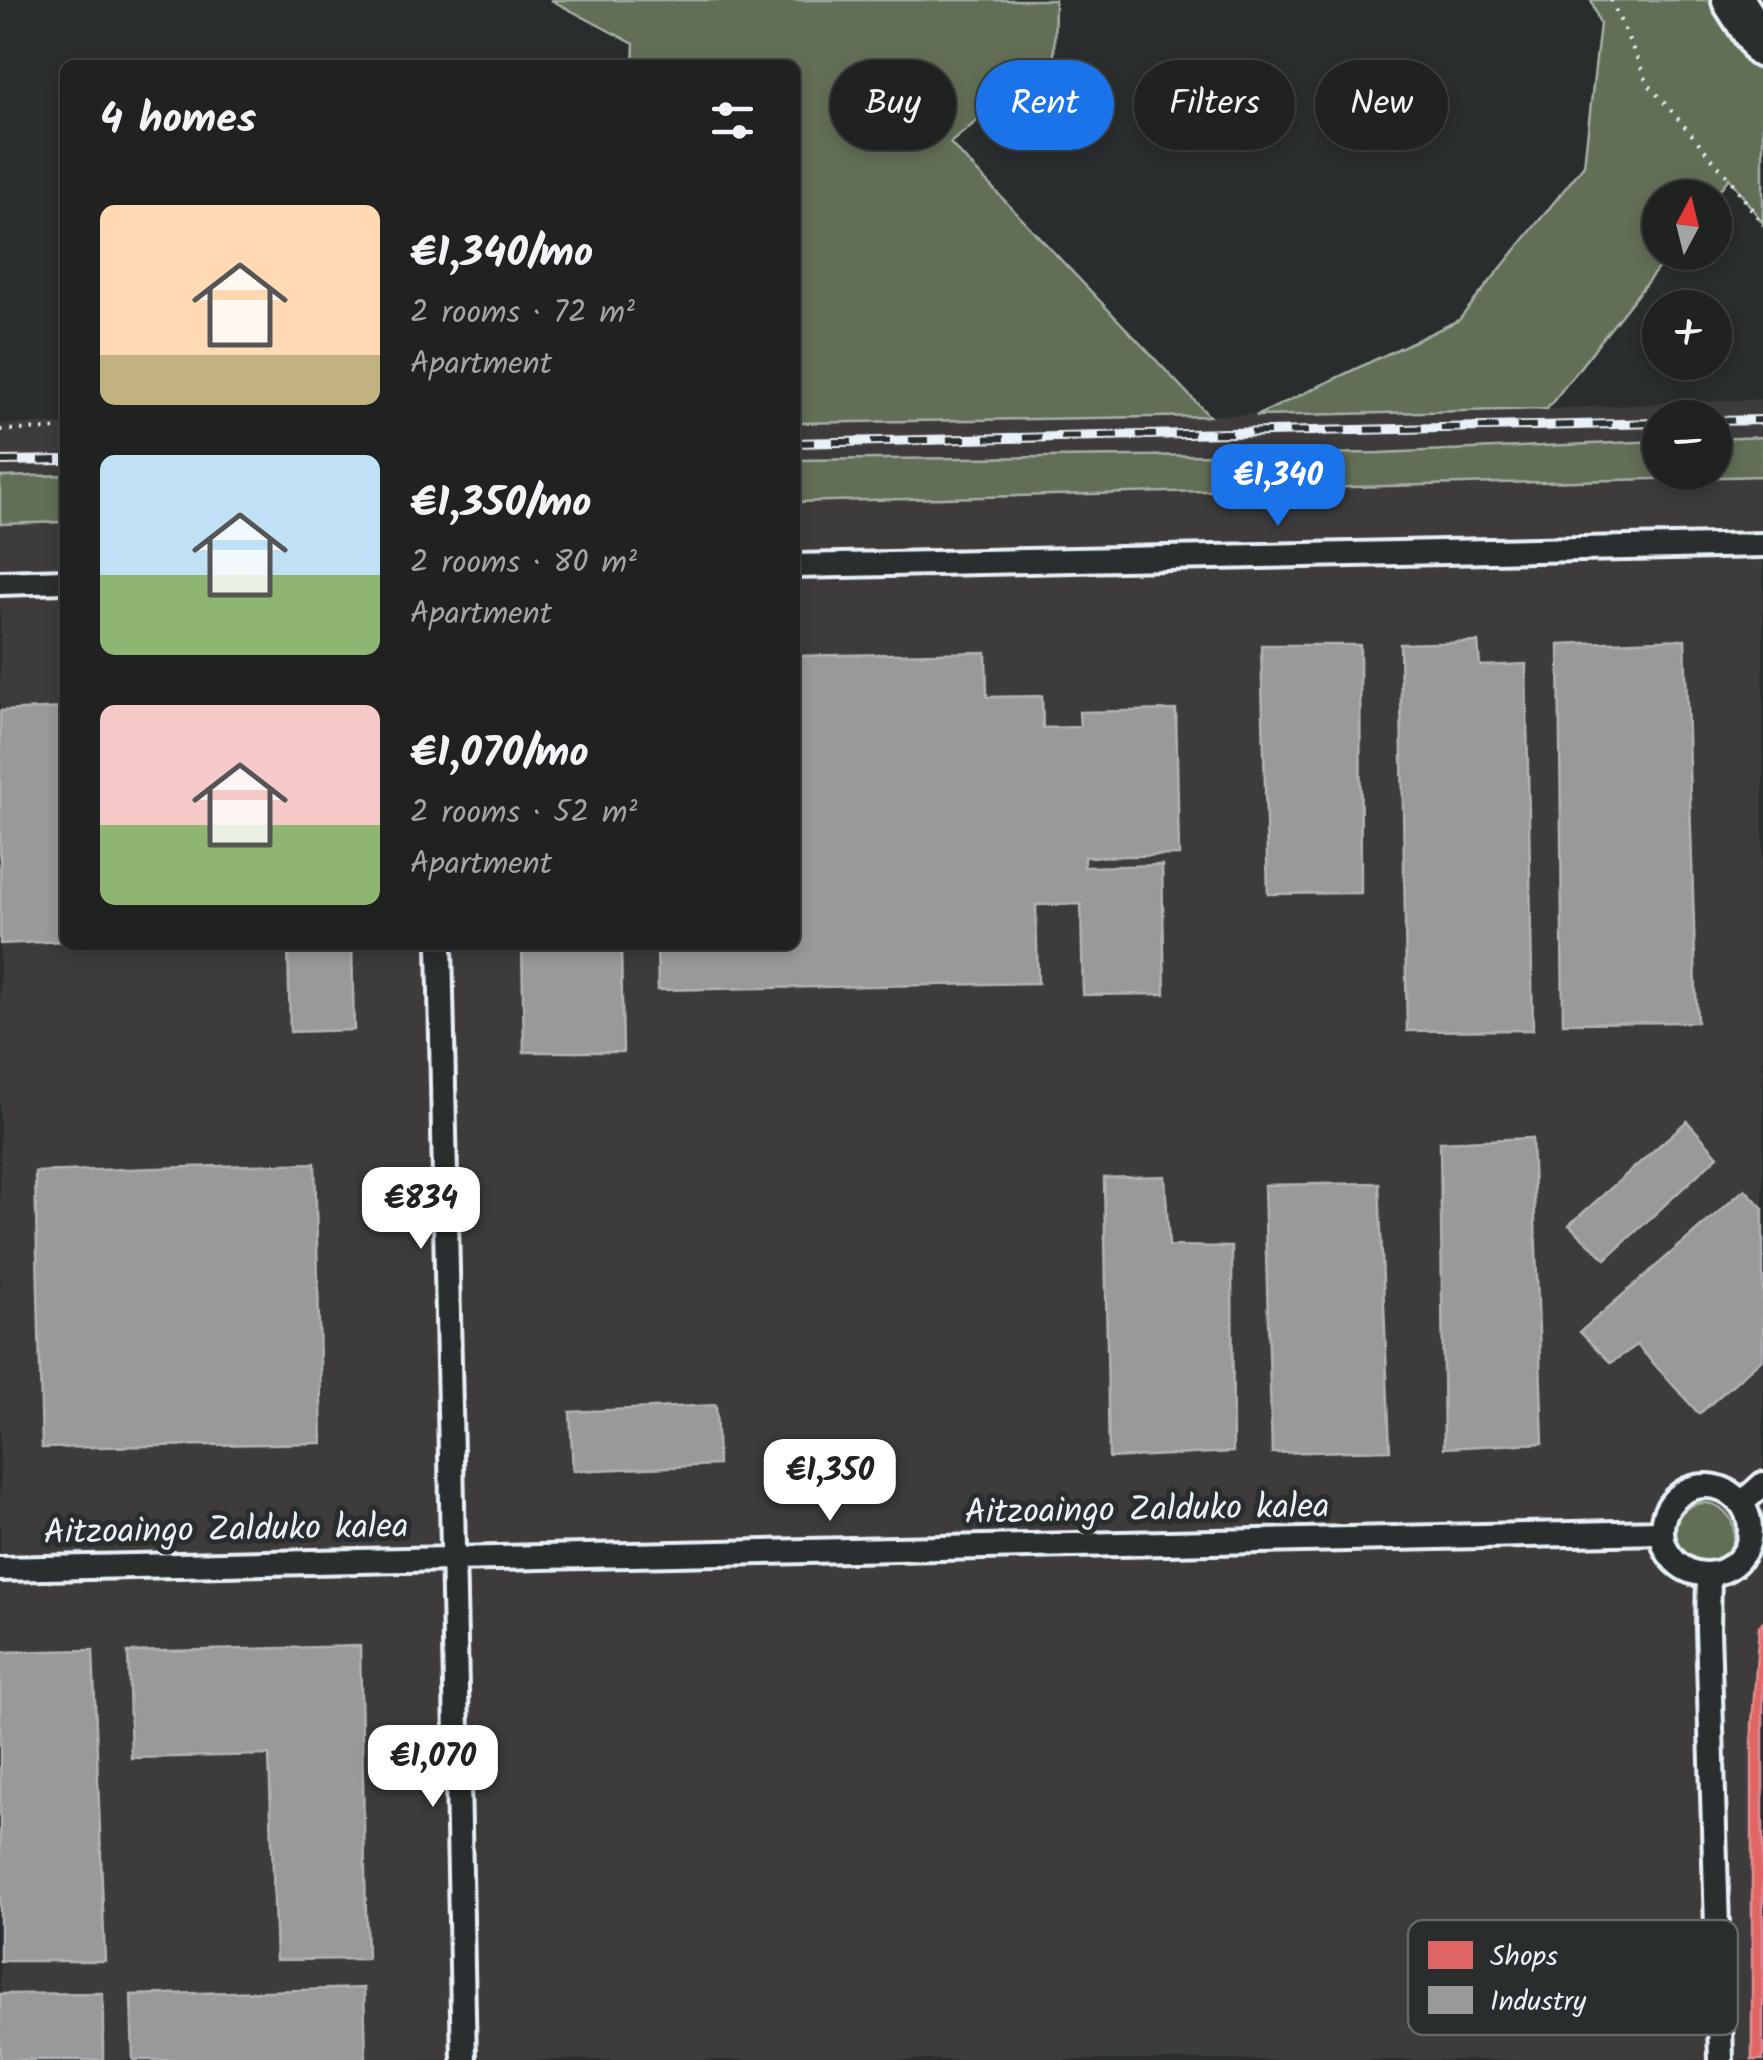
<!DOCTYPE html>
<meta charset="utf-8">
<style>
:root{--surface:#202222;--page:#2d2f2f;--text:#f1f3f6;--muted:#a2a4a5;--line:#3d3f40;--accent:#1a73e8}
body{margin:0;font-family:Kalam,sans-serif;background:var(--page);color:var(--text);height:100vh;display:flex;flex-direction:column;font-size:38px;white-space:nowrap}
*{box-sizing:border-box;margin:0}
p{font-size:32px;color:var(--muted)}
.icon{flex:none;width:55px;height:55px;fill:none;stroke:currentColor;stroke-width:2;stroke-linecap:round;stroke-linejoin:round}
.map{position:relative;flex:1;overflow:hidden}
.drawer{position:absolute;left:60px;top:60px;width:740px;height:890px;display:flex;flex-direction:column;background:var(--surface);border-radius:15px;box-shadow:0 5px 15px #0003,0 0 0 2px var(--line)}
.drawer>*{flex:none}
.guide{position:absolute;left:830px;top:60px;width:782px;height:90px;display:flex;gap:20px}
.needle{width:65px;rotate:7deg}
.tools{position:absolute;left:1642px;top:180px;display:grid;gap:20px}
.tools a{display:grid;place-items:center;width:90px;height:90px;border-radius:50%;background:var(--surface);box-shadow:0 5px 15px #0003,0 0 0 2px var(--line);font-size:50px}
.price{position:absolute;translate:-50% -85px;padding:0 22px;border-radius:20px;background:#fff;color:#222;font-size:32px;line-height:65px;filter:drop-shadow(0 2px 5px #0008)}
.price::after{content:'';position:absolute;left:50%;top:60px;width:30px;height:22px;margin-left:-15px;background:inherit;clip-path:polygon(0 0,100% 0,50% 100%)}
.price.on{background:var(--accent);color:#fff}
ul{padding:0;list-style:none}
li{display:flex;align-items:center;gap:30px;height:250px;padding:0 40px}
li span{display:grid;place-items:center;flex:none;width:280px;height:200px;border-radius:15px;color:#555}
li>.icon{margin-inline-start:auto}
span .icon{width:120px;height:120px;fill:#fffc;stroke-width:1}
li b{font-size:42px}
h2{display:flex;justify-content:space-between;align-items:center;height:120px;padding:0 40px;font-size:42px}
.chip{padding:0 35px;border-radius:45px;background:var(--surface);box-shadow:0 5px 15px #0003,0 0 0 2px var(--line);font-size:35px;line-height:90px}
.chip.on{background:var(--accent);color:#fff}
.map>svg:first-child{display:block}
.built{fill:#3e3a3a}
.green{fill:#626e55;stroke:#a5b0a6;stroke-width:2.5}
.shops{fill:#e06666;stroke:#e29092;stroke-width:2.5}
.industry{fill:#999;stroke:#b1b3b6;stroke-width:2.5}
.lines{fill:none;stroke-linecap:round;stroke-linejoin:round}
.minor-casing{stroke:#e8f1f8;stroke-width:30}
.motorway-casing{stroke:#e8f1f8;stroke-width:48}
.path{stroke:#e8f1f8;stroke-width:4;stroke-dasharray:2.5 8;stroke-linecap:butt}
.minor{stroke:#2a2d2e;stroke-width:22}
.motorway{stroke:#2a2d2e;stroke-width:40}
.rail-casing{stroke:#e8f1f8;stroke-width:10}
.rail{stroke:#2a2d2e;stroke-width:6;stroke-dasharray:19;stroke-linecap:butt}
.labels{text-anchor:middle;stroke-width:10;stroke-linejoin:round;paint-order:stroke}
.street-label{font-size:35px;fill:#e8f1f8;stroke:#2a2d2e}
.key{fill:#2a2d2e;stroke:#63686b;stroke-width:2.5}
.key-label{font-size:28px;fill:#e8f1f8}
</style>
<div class="map">
<svg width="1763" height="2060" viewBox="0 0 1763 2060">
<rect width="100%" height="100%" fill="#2a2d2e"/>
<filter id="ink" filterUnits="userSpaceOnUse"><feTurbulence type="fractalNoise" baseFrequency=".01" numOctaves="2"/><feDisplacementMap in="SourceGraphic" scale="20" xChannelSelector="R" yChannelSelector="G"/><feConvolveMatrix kernelMatrix="1 2 1 2 8 2 1 2 1" color-interpolation-filters="sRGB"/></filter>
<g filter="url(#ink)">
<!-- built -->
<path class="built" d="M1763 399V437L1715 439V418H1660V441L1378 453 795 460V423L1547 409Z
M0 424H65V475L0 477Z
M1763 476V2060H0V524L65 522V945H795V502Z"/>
<!-- green -->
<path class="green" d="M551 0H1055L1054 58 950 143 1209 416 795 423V65H633L634 44Z
M1591 0H1763V223L1729 178 1714 197 1660 198V252L1670 253 1547 409 1256 416 1459 320 1584 165 1600 24Z
M1763 437V476L795 502V460L1378 453 1660 441V472H1715V439Z
M65 475V522L0 524V477Z
M1674 1533a30 30 0 1 1 60 0a30 30 0 1 1-60 0Z"/>
<!-- shops -->
<path class="shops" d="M1763 1622V2060H1752V1725L1759 1626Z"/>
<!-- industry -->
<path class="industry" d="M1685 639 1697 1022 1563 1023 1559 644Z
M1478 642 1480 666 1526 664 1533 1030 1407 1031 1400 644Z
M1261 645H1360L1361 893 1268 894Z
M986 652 987 697 1042 696 1043 728 1080 727 1079 712 1176 710 1179 855 1084 857V867L1162 865 1165 994 1083 995 1081 904 1036 905 1038 983 658 990 657 945H795V656Z
M65 708V941L0 944V711Z
M288 945H352L354 1030 290 1032Z
M522 945H621L623 1052H524Z
M1687 1121 1718 1156 1606 1259 1569 1225Z
M1532 1138 1543 1443 1444 1448 1440 1142Z
M315 1163 322 1443 42 1448 35 1172Z
M1165 1176 1169 1246 1232 1247 1233 1452 1109 1458 1104 1178Z
M1379 1183 1390 1450 1272 1453 1264 1185Z
M1745 1189 1763 1208V1358L1699 1414 1637 1345 1611 1363 1580 1332Z
M716 1405 718 1465 573 1471 570 1412Z
M360 1646 367 1959 276 1960 269 1755 131 1758 128 1652Z
M93 1650 105 1961H0V1652Z
M364 1988 366 2060H133L131 1995Z
M103 1993V2060H0V1994Z"/>
<g class="lines">
<defs>
<path id="minor" d="M795 566 1763 545
M0 583 65 581
M440 945 464 2060
M1662 1530a44 44 0 1 1 88 0a44 44 0 1 1-88 0Z
M1742 1503 1763 1484
M0 1569 1661 1532
M1709 1575 1708 1629 1721 2060"/>
<path id="motorway" d="M1733 0 1763 47"/>
</defs>
<!-- minor casing -->
<use href="#minor" class="minor-casing"/>
<!-- motorway casing -->
<use href="#motorway" class="motorway-casing"/>
<!-- path -->
<path class="path" d="M1611 0 1649 85 1729 178 1763 225
M0 430 65 429"/>
<!-- minor -->
<use href="#minor" class="minor"/>
<!-- motorway -->
<use href="#motorway" class="motorway"/>
<defs>
<path id="rail" d="M1715 421 1763 420
M795 443 1660 423
M0 461 65 460"/>
</defs>
<!-- rail casing -->
<use href="#rail" class="rail-casing"/>
<!-- rail -->
<use href="#rail" class="rail"/>
</g>
</g>
<g class="labels">
<!-- street labels -->
<g class="street-label">
<text transform="translate(1147 1508) rotate(-1)" y="12">Aitzoaingo Zalduko kalea</text>
<text transform="translate(226 1528) rotate(-1)" y="12">Aitzoaingo Zalduko kalea</text>
</g>
</g>
<!-- legend -->
<rect x="1408" y="1920" width="330" height="115" rx="15" class="key"/>
<rect x="1428" y="1941" width="45" height="28" fill="#e06666"/>
<rect x="1428" y="1986" width="45" height="28" fill="#999"/>
<g class="key-label">
<text x="1490" y="1965">Shops</text>
<text x="1490" y="2010">Industry</text>
</g>
</svg>
<div class="tools">
<a><svg class="needle" viewBox="-14 -14 28 28"><path d="M0-13l5 13h-10z" fill="#e53935"/><path d="M0 13l5-13h-10z" fill="#a2a4a5"/></svg></a>
<a>+</a>
<a>−</a>
</div>
<b class="price on" style="left:1278px;top:529px">€1,340</b>
<b class="price" style="left:421px;top:1252px">€834</b>
<b class="price" style="left:830px;top:1524px">€1,350</b>
<b class="price" style="left:433px;top:1810px">€1,070</b>
<div class="guide">
<a class="chip">Buy</a>
<a class="chip on">Rent</a>
<a class="chip">Filters</a>
<a class="chip">New</a>
</div>
<section class="drawer">
<h2>4 homes<svg class="icon" aria-label="filters" viewBox="0 0 24 24"><path d="M4 7h16M4 17h16"/><circle cx="9" cy="7" r="2"/><circle cx="15" cy="17" r="2"/></svg></h2>
<ul>
<li><span style="background:linear-gradient(#ffd9b3 75%,#c2b280 0)"><svg class="icon" aria-label="home" viewBox="0 0 24 24"><path d="M3 11l9-7 9 7M6 9v11h12V9"/></svg></span><div><b>€1,340/mo</b><p>2 rooms · 72 m²</p><p>Apartment</p></div></li>
<li><span style="background:linear-gradient(#bfe0f5 60%,#8fb573 0)"><svg class="icon" aria-label="home" viewBox="0 0 24 24"><path d="M3 11l9-7 9 7M6 9v11h12V9"/></svg></span><div><b>€1,350/mo</b><p>2 rooms · 80 m²</p><p>Apartment</p></div></li>
<li><span style="background:linear-gradient(#f6c9c9 60%,#8fb573 0)"><svg class="icon" aria-label="home" viewBox="0 0 24 24"><path d="M3 11l9-7 9 7M6 9v11h12V9"/></svg></span><div><b>€1,070/mo</b><p>2 rooms · 52 m²</p><p>Apartment</p></div></li>
</ul>
</section>
</div>
